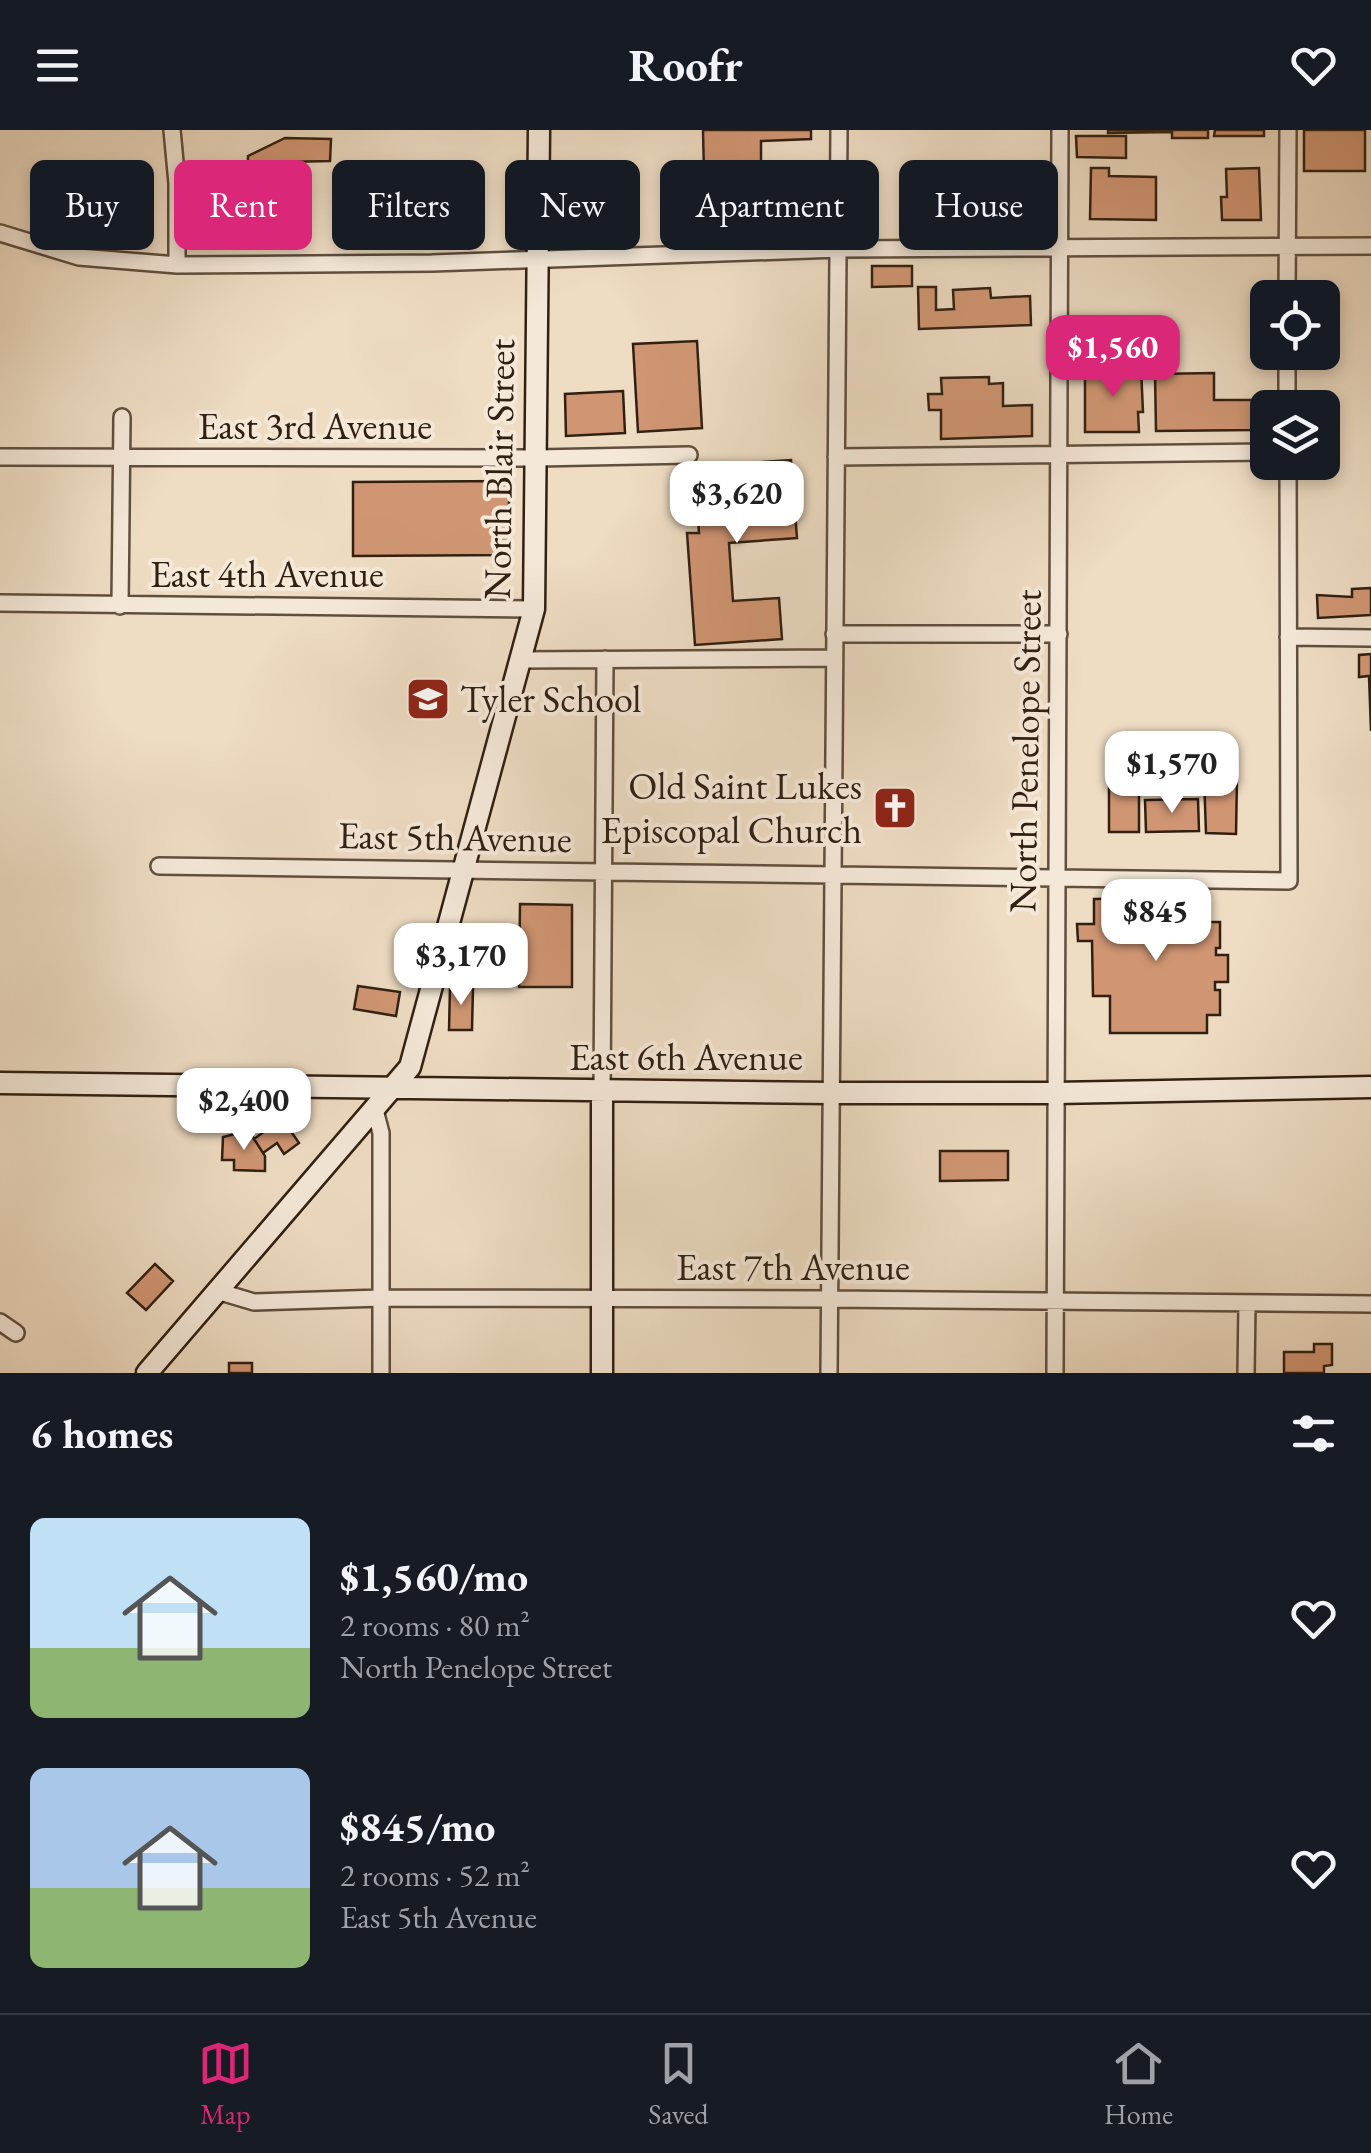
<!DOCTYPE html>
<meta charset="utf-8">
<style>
:root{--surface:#171b24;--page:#20242c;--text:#f1f3f6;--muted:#9ea1a6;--line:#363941;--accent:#db2777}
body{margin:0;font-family:"EB Garamond",serif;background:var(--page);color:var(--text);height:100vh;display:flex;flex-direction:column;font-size:38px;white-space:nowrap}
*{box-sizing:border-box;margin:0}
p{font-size:32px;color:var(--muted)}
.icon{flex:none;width:55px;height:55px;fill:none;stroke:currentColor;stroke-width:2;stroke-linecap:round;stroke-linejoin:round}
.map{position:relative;height:1243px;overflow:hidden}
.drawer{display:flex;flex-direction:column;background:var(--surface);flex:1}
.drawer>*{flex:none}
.top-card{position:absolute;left:30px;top:30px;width:1312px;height:90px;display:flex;gap:20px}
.fabs{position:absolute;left:1250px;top:150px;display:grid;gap:20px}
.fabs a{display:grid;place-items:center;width:90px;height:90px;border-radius:15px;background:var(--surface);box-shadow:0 5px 15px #0003;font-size:50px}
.price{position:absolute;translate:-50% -85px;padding:0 22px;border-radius:20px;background:#fff;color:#222;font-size:32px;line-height:65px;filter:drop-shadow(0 2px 5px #0008)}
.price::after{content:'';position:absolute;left:50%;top:60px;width:30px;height:22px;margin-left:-15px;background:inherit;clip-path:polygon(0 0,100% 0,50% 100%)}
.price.on{background:var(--accent);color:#fff}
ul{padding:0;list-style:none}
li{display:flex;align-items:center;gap:30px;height:250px;padding:0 30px}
li span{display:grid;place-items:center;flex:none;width:280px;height:200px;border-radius:15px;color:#555}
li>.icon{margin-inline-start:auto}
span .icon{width:120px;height:120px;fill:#fffc;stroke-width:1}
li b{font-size:42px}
h2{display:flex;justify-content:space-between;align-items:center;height:120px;padding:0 30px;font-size:42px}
.pill{padding:0 35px;border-radius:15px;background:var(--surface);box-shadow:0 5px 15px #0003;font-size:35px;line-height:90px}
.pill.on{background:var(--accent);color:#fff}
header{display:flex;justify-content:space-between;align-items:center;height:130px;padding:0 30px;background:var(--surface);font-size:45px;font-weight:700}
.menu{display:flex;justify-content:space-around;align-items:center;height:140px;border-top:2px solid var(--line);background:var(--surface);font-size:28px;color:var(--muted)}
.menu a{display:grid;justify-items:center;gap:5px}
.menu .on{color:var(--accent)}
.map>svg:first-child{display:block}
.building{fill:#d09673;stroke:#312012;stroke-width:2.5}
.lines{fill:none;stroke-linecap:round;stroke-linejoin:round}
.street-casing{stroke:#604f3e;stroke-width:20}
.secondary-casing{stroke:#312012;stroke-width:25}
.street{stroke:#f4e8d8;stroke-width:15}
.secondary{stroke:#f4e8d8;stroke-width:20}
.labels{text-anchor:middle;stroke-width:8;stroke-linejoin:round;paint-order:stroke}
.street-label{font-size:38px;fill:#312012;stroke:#f4e8d8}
.poi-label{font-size:38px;fill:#312012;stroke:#f4e8d8;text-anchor:start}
</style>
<header><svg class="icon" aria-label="menu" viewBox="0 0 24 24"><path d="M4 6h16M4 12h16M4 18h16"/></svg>Roofr<svg class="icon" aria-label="heart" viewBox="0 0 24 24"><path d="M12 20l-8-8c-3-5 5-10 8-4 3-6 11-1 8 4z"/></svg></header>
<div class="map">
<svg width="1371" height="1243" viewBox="0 0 1371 1243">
<rect width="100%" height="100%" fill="#eedcc3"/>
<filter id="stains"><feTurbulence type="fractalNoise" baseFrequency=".002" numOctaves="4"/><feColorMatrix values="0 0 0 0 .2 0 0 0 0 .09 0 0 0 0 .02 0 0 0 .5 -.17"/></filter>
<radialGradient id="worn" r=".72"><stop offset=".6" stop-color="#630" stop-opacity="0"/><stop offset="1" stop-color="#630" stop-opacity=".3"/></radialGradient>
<!-- building -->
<path class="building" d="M703 0H811V9L761 11V44L704 43Z
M1108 0H1208V8H1172V2L1108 3Z
M1215 0H1264V6H1214Z
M1304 0H1365V41H1304Z
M1076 6H1126V28L1077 27Z
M285 8 331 9 330 31 284 32 283 78 247 75 248 26Z
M1091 38H1109V46L1156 47V90L1090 89Z
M1259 38 1261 90H1222L1221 67H1227L1226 39Z
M872 136H912V156L872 157Z
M918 157H936V180L954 179 953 160 990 158 991 168 1030 166 1031 195 919 199Z
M697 211 702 298 638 302 633 214Z
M1085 238H1141L1143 282H1138L1139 302H1085Z
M1214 243V270H1253L1254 300 1156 301 1155 244Z
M989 247V254L1003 253V276L1032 275V306L941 309V280H929L928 264H942L941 248Z
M623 261 625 303 566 306 565 264Z
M791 330 797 408 729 413 733 471 779 468 782 509 695 515 687 403H699L694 337Z
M509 351V425L353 426V352Z
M1371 458V485L1318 488 1317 465 1352 467V459Z
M1371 524V601L1369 546 1359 547V525Z
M1109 646H1139V702H1109Z
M1204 647 1237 648 1236 704 1206 703Z
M1198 669 1199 701 1146 702 1145 670Z
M1205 768 1206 792H1220V818H1216V825H1228V852H1215V860H1220V885H1207V903H1110V866H1093L1092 811H1078L1077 794H1094V769Z
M520 774 572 775V857H519Z
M358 856 400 862 396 886 354 879Z
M450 857H473L472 900H449Z
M274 977 299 1013 284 1024 277 1013 263 1023 254 1009 269 998 261 987Z
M235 1004H251L265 1026V1041L234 1040V1030H222L223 1007Z
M940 1021H1008V1050L940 1051Z
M155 1134 173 1151 146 1180 127 1163Z
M1314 1214H1332V1235L1324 1236V1243H1284V1222H1314Z
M229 1233H252V1243H229Z"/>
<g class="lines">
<defs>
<path id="street" d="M172 0 177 53V135
M0 103 79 127 177 135 432 133 838 119 1371 116
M1287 168 1288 0
M1287 222V278
M0 327 537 328 689 325
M836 327 1268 322
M0 473 534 479
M120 476 122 287
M834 504H1059
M1288 507 1371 508
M519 530 834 528
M159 736 1289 751 1288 332
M602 962 605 529
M375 980 381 1003V1243
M217 1161 254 1172 381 1168 829 1169 1371 1174
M0 1192 16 1203
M829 1243 839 0
M1055 1243 1060 0
M1246 1243 1247 1174"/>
<path id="secondary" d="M0 953 830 963H1055L1371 957
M602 962V1243
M147 1243 410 937 534 479 539 0"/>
</defs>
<!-- street casing -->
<use href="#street" class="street-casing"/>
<!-- secondary casing -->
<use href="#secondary" class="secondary-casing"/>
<!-- street -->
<use href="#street" class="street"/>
<!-- secondary -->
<use href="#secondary" class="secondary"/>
</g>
<!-- icons -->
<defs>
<symbol id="school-square" viewBox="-11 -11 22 22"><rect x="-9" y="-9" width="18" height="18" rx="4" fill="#8f2418" stroke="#f4e8d8"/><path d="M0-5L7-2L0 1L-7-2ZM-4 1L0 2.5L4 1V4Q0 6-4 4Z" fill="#fff"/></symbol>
<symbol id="church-square" viewBox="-11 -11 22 22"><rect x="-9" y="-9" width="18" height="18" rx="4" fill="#8f2418" stroke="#f4e8d8"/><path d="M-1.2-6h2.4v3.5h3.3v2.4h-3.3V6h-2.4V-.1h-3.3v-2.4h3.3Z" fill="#fff"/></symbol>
</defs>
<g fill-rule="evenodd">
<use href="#school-square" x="403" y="544" width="50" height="50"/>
<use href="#church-square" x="870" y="653" width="50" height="50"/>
</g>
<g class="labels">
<!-- street labels -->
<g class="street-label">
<text x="315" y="309">East 3rd Avenue</text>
<text transform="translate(499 339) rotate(-89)" y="13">North Blair Street</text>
<text x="267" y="457">East 4th Avenue</text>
<text transform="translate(1025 621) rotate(-89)" y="13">North Penelope Street</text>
<text transform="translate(455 707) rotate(1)" y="13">East 5th Avenue</text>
<text x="686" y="940">East 6th Avenue</text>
<text x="793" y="1150">East 7th Avenue</text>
</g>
<!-- poi labels -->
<g class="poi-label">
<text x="460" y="582">Tyler School</text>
<text x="862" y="669" text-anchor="end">Old Saint Lukes<tspan x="862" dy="44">Episcopal Church</tspan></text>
</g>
</g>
<rect width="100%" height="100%" filter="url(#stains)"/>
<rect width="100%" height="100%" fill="url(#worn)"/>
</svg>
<div class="fabs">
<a><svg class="icon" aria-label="locate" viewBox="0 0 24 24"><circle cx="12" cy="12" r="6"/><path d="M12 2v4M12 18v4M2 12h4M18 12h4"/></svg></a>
<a><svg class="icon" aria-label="layers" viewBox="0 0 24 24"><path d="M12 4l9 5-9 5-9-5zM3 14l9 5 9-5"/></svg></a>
</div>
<b class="price on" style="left:1113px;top:270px">$1,560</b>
<b class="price" style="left:737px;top:416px">$3,620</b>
<b class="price" style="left:1172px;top:686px">$1,570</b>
<b class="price" style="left:1156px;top:834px">$845</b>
<b class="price" style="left:461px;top:878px">$3,170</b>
<b class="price" style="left:244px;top:1023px">$2,400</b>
<div class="top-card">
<a class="pill">Buy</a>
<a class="pill on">Rent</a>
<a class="pill">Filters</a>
<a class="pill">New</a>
<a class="pill">Apartment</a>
<a class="pill">House</a>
</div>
</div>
<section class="drawer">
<h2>6 homes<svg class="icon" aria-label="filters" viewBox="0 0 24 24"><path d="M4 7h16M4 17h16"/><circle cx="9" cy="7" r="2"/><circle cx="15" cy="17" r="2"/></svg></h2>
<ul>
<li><span style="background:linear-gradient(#bfe0f5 65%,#8fb573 0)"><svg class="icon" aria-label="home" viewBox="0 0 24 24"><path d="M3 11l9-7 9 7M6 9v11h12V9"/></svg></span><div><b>$1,560/mo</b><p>2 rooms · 80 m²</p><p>North Penelope Street</p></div><svg class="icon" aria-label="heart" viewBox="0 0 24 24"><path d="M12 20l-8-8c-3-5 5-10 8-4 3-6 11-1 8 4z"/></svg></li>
<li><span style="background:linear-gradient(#a9c7e8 60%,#8fb573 0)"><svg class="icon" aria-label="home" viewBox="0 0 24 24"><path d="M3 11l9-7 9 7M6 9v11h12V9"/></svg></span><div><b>$845/mo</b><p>2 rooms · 52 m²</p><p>East 5th Avenue</p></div><svg class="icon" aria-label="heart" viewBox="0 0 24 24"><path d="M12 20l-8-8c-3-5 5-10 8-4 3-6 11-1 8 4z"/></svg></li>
</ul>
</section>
<nav class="menu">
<a class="on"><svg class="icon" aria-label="map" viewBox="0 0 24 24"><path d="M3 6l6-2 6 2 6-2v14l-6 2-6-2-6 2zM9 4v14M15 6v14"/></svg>Map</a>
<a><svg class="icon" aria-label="saved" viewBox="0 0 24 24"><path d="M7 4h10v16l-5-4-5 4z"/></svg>Saved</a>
<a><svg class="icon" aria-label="home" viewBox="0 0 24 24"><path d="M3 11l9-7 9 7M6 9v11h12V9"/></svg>Home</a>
</nav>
